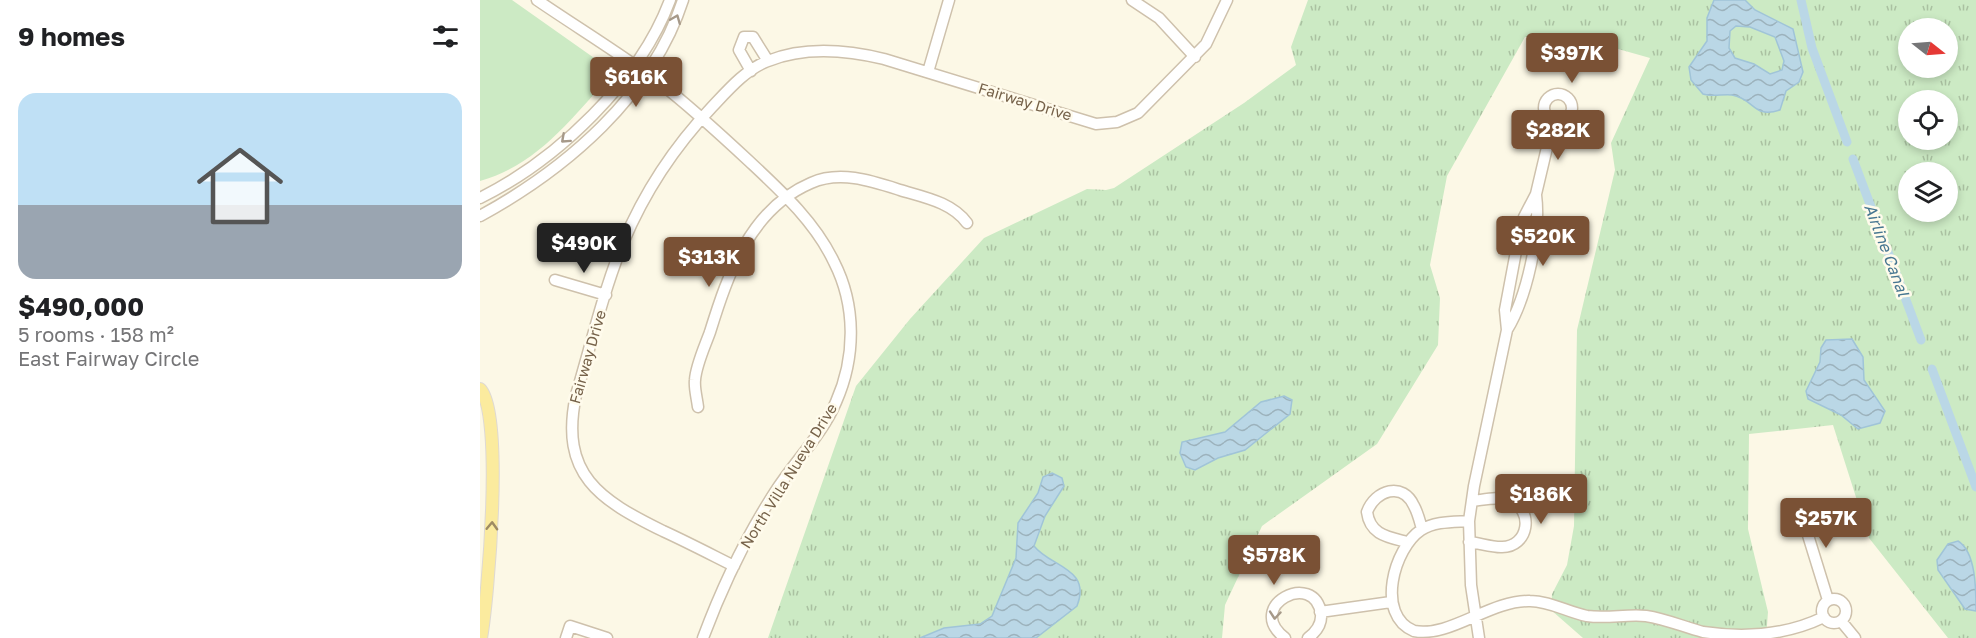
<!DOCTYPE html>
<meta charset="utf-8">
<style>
:root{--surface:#fff;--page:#f6f6f6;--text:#202124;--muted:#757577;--accent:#7a5135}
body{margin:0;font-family:"Golos Text",sans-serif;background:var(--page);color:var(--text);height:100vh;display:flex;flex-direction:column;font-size:22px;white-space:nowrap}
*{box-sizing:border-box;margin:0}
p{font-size:20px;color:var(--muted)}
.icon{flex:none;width:33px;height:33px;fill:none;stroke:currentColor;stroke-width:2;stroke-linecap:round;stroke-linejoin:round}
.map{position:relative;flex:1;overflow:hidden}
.panel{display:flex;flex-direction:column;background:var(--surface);width:480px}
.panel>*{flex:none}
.needle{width:39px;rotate:107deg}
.tools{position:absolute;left:1418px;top:18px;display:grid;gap:12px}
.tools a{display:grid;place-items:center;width:60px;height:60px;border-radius:50%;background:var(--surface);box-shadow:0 3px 9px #0003;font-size:30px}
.price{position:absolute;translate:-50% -51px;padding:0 14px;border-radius:6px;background:var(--accent);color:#fff;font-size:20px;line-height:39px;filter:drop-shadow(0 2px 3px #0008)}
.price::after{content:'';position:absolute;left:50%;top:36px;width:18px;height:14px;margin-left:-9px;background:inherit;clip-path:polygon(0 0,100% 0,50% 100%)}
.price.on{background:#222;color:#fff}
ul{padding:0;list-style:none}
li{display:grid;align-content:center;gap:12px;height:318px;padding:0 18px}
li span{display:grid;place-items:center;height:186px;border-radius:18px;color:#555}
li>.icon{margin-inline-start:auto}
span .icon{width:108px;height:108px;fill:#fffc;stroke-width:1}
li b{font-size:26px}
h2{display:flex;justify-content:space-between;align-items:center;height:72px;padding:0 18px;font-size:26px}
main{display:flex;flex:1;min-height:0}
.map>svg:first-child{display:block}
.grass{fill:url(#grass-tufts);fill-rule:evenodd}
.green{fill:#cceac4}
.water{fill:url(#water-waves);stroke:#a0c4d8;stroke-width:1.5;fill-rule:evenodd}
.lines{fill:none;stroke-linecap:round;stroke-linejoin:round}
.canal{stroke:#bad7e6;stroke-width:9}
.minor-casing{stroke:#cec1ac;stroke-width:13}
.major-casing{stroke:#ded9d4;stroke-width:14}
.minor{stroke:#fff;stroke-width:10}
.major{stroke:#fbeb9e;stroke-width:12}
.oneway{stroke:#a69989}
.oneway2{stroke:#9e8b63}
.labels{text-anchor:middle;stroke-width:5;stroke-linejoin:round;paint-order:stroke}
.street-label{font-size:15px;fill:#76624a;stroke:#fffbec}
.water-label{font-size:16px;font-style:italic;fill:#467691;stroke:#fffbec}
</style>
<main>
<section class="panel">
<h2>9 homes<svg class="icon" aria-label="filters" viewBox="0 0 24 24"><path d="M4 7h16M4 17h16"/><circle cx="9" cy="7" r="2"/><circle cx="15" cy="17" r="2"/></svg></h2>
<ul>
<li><span style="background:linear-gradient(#bfe0f5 60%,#9aa5b1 0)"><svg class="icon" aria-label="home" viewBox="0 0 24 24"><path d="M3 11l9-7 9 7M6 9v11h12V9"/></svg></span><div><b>$490,000</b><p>5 rooms · 158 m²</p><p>East Fairway Circle</p></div></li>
</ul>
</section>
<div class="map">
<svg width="1496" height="638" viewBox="0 0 1496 638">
<defs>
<pattern id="grass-tufts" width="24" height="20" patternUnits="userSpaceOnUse" patternTransform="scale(1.5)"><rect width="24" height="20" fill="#cceac4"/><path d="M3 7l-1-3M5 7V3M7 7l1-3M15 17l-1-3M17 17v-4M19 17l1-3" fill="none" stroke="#aac1a1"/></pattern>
<pattern id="water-waves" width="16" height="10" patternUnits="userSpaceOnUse" patternTransform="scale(1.5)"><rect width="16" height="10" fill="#bad7e6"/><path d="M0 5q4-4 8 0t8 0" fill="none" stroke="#9cb2bc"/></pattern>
</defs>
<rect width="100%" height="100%" fill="#fcf8e6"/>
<!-- grass -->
<path class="grass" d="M828 0H1496V638H1468L1389 538 1353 425 1269 434 1268 529 1288 612 1286 638H1103L1071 610 1072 594 1087 565 1094 526 1097 330 1135 170 1131 143 1170 58 1110 41 1045 37 967 176 950 265 960 298 958 345 897 444 782 526 745 605 742 638H288L376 386 430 319 504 238 607 189 626 190 634 188 764 103 816 65 811 47ZM1428 28H1467V68H1428ZM1428 100H1467V140H1428ZM1428 172H1467V212H1428Z"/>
<!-- green -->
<path class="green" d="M0 0H32L134 72C93 116 60 164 0 181Z"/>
<!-- water -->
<path class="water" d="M1234 0H1265L1275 10 1313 29 1323 72 1319 82 1306 91 1300 110C1273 119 1275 99 1252 95 1242 94 1232 97 1223 94L1211 80 1209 67 1227 41V18ZM1256 26 1270 27 1295 37 1304 61 1302 70 1290 74 1274 64 1255 58 1249 48 1250 31Z
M1372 339 1383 357 1384 380 1405 411 1400 423 1378 429 1361 415 1328 399 1326 391 1340 362 1341 348 1346 340Z
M804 396 812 400 810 414 765 450 738 458 715 470 706 467 700 453 702 442 745 432 781 402Z
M572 473 582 478 584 486 565 516 554 546C570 567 612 568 597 606L556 638H440L464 628 500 624 512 616 536 558 538 523 558 493 563 477Z
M1478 541C1496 552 1496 589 1496 611L1485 609 1458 570 1457 560 1468 544Z"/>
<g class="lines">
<!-- canal -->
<path class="canal" d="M1321 0 1332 48 1367 142
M1373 159 1441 340
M1452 369 1496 487"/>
<defs>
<path id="minor" d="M57 0C98 28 141 54 181 84 212 108 241 135 270 162 301 191 335 222 354 262 376 305 376 357 356 402 342 435 314 462 295 492 266 537 242 587 223 638
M652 0 679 18 715 57
M271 71 259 50 264 37H273L288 61
M448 72 469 0
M1064 108a14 14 0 1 1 28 0a14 14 0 1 1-28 0Z
M0 198C77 160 160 81 190 0
M0 216C86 169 172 96 203 0
M75 280 126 295
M1027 330C1047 297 1061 233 1056 195
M218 407C217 398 214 388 215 380 216 365 225 346 230 332 248 274 270 209 331 183 360 170 392 181 420 190 443 197 472 202 487 223
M1319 506 1348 600
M989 521C973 522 955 521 941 530 914 548 895 615 934 631 970 638 1010 600 1050 601 1070 601 1087 612 1107 616 1127 619 1146 614 1166 616 1186 619 1204 627 1223 632 1264 638 1307 635 1344 617
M927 542C908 537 890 535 887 512 895 490 923 481 934 506 938 513 940 522 942 529
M989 542C999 543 1011 547 1021 547 1049 548 1055 509 1029 500 1018 496 1003 500 992 501
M254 566C230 554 207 542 183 531 120 500 79 475 96 395 111 345 123 292 143 243 164 193 195 146 232 107 248 90 266 69 288 61 325 46 367 50 404 59L616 124 637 122 658 113 726 44 747 0
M1342 611a12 12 0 1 1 24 0a12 12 0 1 1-24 0Z
M840 612 911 602
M1361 621 1375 638
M86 638 90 626 127 638
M805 638C763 606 835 569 841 614 842 625 836 632 828 638
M999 638 991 585 989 521 994 486 1027 330 1025 310 1037 246 1044 217 1056 194 1073 122"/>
<path id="major" d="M0 389C24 413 8 599 1 638"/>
</defs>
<!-- minor casing -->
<use href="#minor" class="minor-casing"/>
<!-- major casing -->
<use href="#major" class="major-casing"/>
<!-- minor -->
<use href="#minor" class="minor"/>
<!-- major -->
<use href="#major" class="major"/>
</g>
<!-- one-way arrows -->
<defs><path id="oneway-chevron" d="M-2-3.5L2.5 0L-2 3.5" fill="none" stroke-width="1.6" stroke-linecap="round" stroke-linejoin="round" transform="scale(1.5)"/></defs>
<g class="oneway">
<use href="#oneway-chevron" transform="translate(196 19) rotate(-68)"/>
<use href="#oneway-chevron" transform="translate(85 139) rotate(138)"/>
<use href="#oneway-chevron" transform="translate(795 615) rotate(95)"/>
</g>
<use class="oneway2" href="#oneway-chevron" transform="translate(12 526) rotate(-88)"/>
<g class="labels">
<!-- street labels -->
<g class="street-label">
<text transform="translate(545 102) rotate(17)" y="5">Fairway Drive</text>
<text transform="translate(108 357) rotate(-74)" y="5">Fairway Drive</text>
<text transform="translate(309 476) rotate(-58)" y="5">North Villa Nueva Drive</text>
</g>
<!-- water labels -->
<g class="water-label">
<text transform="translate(1407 250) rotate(69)" y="6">Airline Canal</text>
</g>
</g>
</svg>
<div class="tools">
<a><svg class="needle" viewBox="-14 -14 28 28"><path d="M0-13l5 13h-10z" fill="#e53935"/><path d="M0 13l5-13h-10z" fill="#757577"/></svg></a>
<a><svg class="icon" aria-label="locate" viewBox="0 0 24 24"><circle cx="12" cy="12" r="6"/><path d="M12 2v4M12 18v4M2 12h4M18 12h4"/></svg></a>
<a><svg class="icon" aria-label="layers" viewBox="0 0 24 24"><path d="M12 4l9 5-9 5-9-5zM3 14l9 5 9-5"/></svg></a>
</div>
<b class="price" style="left:1092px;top:84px">$397K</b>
<b class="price" style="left:156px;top:108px">$616K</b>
<b class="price" style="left:1078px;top:161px">$282K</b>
<b class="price" style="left:1063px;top:267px">$520K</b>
<b class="price on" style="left:104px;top:274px">$490K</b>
<b class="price" style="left:229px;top:288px">$313K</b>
<b class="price" style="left:1061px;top:525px">$186K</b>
<b class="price" style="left:1346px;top:549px">$257K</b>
<b class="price" style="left:794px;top:586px">$578K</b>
</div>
</main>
